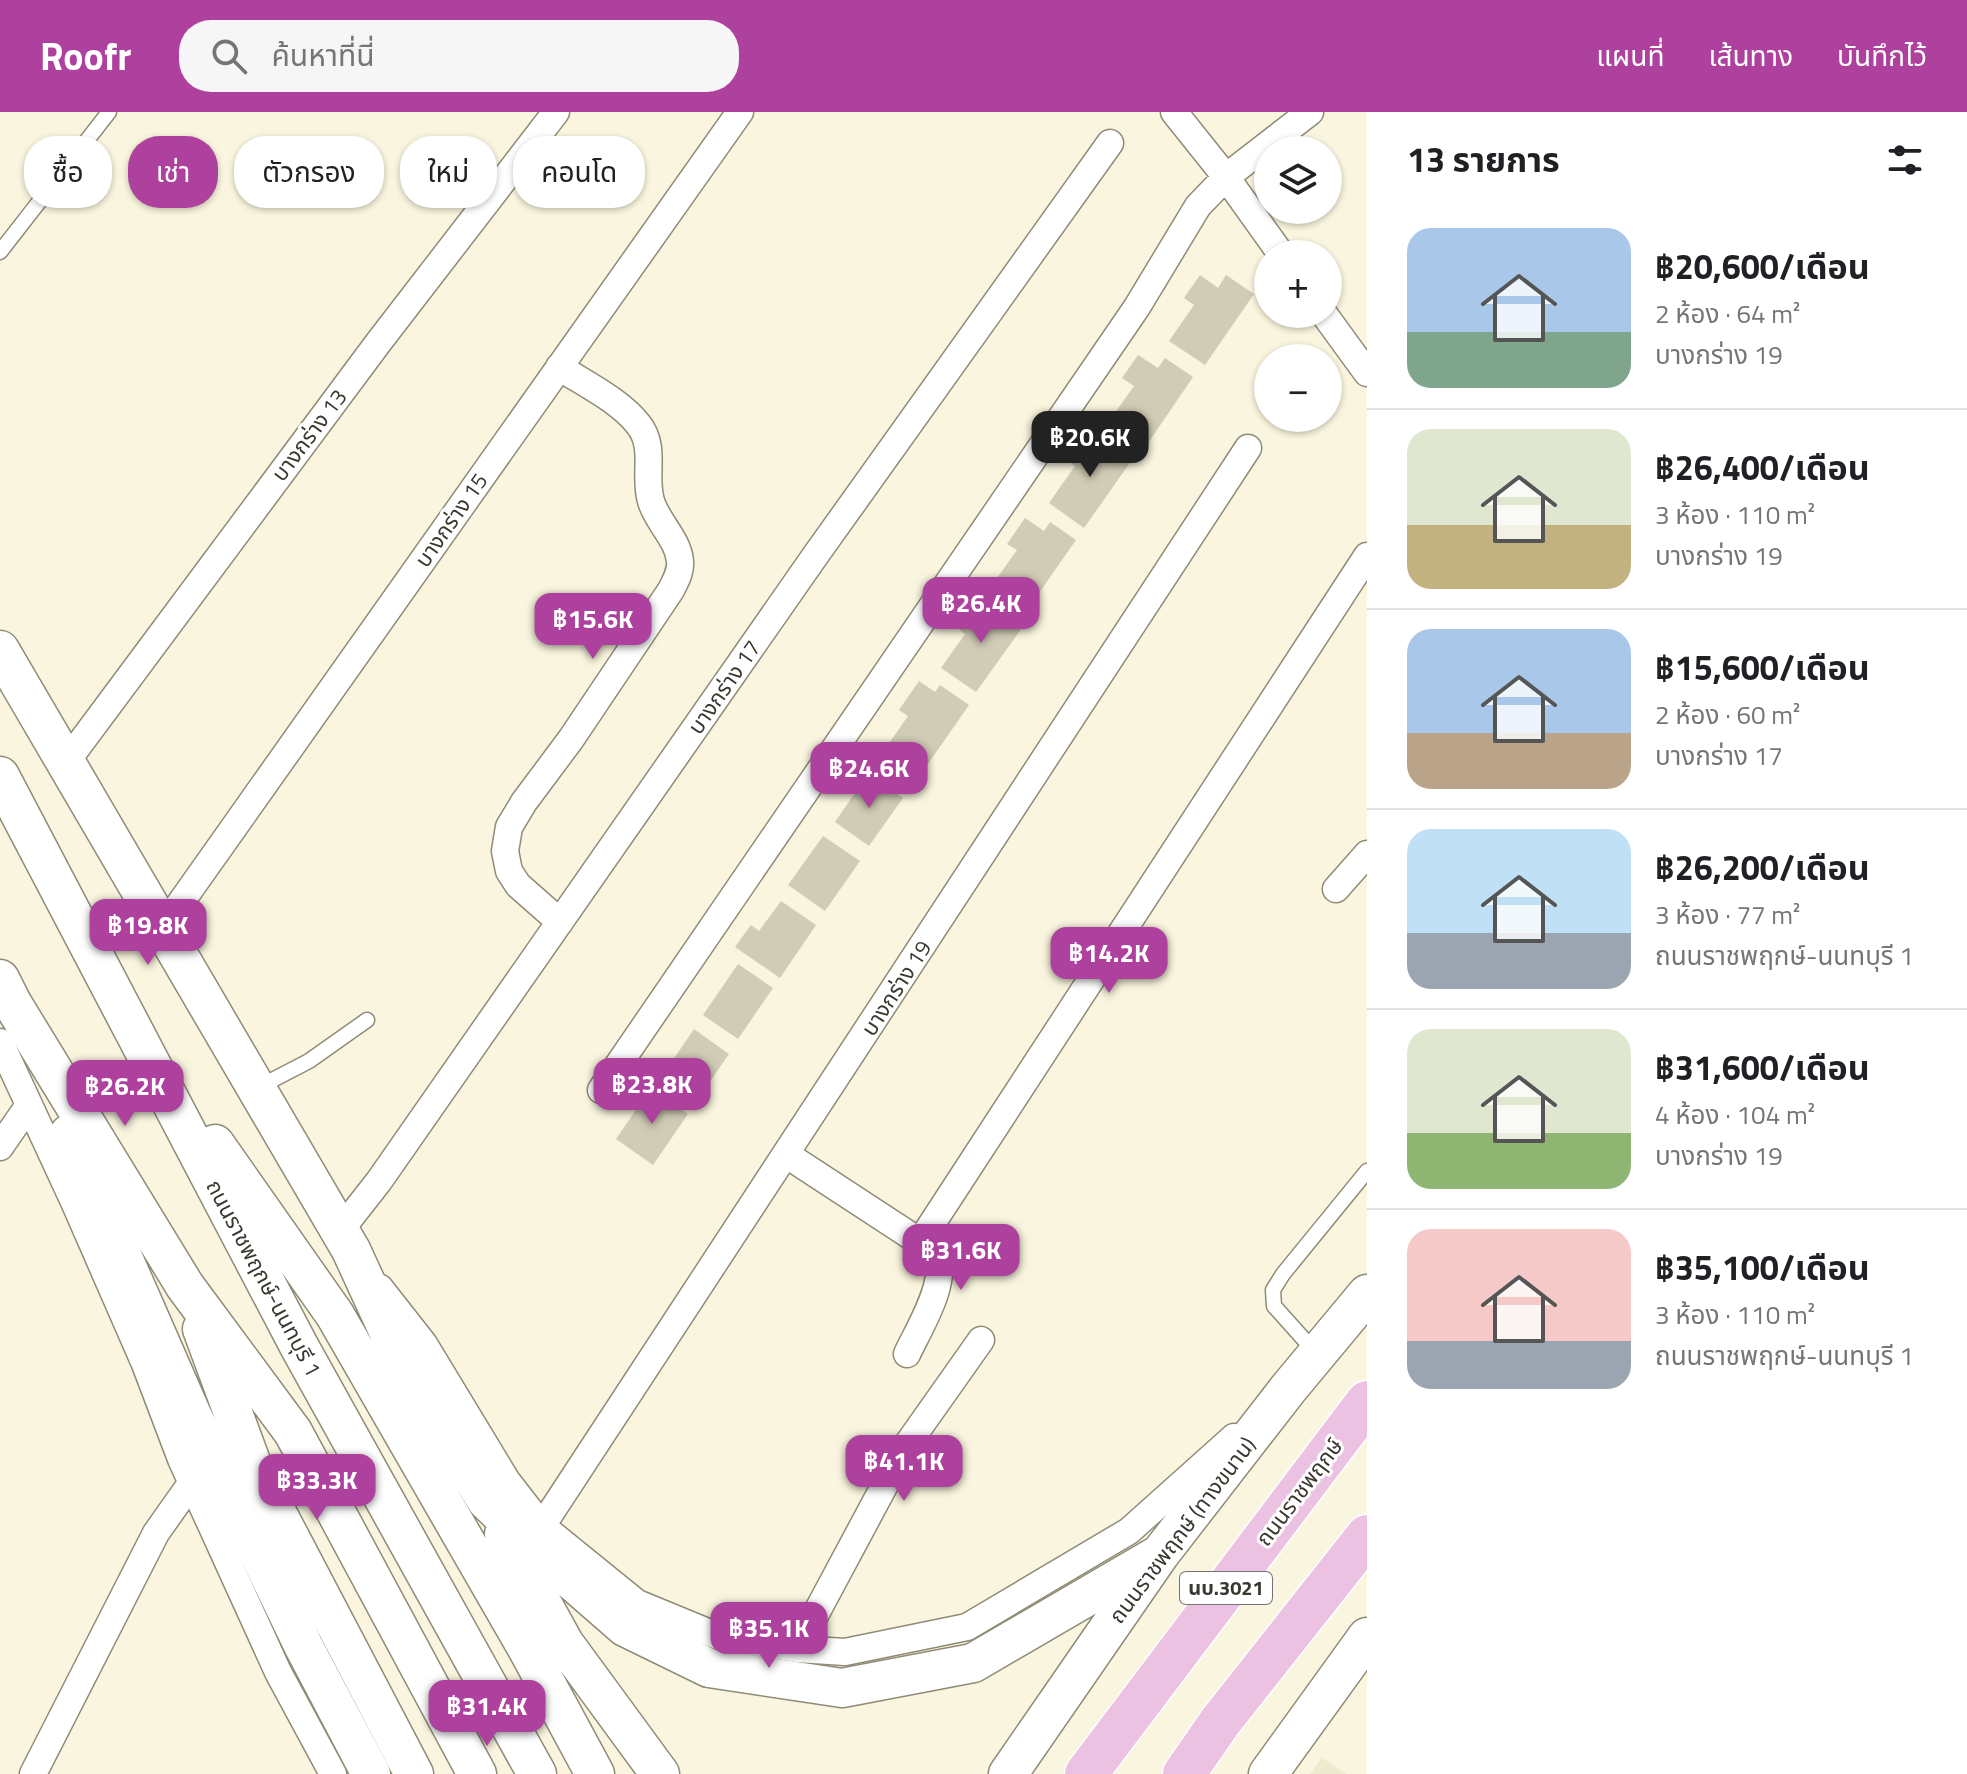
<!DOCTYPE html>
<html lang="th">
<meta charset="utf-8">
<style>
:root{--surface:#fff;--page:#f6f6f6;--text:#202124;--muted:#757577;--line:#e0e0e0;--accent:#ae409e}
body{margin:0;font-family:"Titillium Web","Noto Sans Thai",sans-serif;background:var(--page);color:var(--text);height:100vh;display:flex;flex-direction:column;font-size:30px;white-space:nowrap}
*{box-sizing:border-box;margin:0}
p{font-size:26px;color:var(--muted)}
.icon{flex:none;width:44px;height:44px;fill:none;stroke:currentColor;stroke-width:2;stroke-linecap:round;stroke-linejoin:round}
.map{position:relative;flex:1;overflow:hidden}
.sheet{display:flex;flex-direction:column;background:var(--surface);width:600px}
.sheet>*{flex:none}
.guide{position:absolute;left:24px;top:24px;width:760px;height:72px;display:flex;gap:16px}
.controls{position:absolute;left:1254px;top:24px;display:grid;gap:16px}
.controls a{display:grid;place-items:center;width:88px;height:88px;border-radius:50%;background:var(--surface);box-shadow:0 2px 6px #0004;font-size:40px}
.price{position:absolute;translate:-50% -68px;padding:0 18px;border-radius:16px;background:var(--accent);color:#fff;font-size:26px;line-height:52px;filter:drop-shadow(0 2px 4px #0008)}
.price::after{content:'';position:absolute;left:50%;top:48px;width:24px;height:18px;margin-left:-12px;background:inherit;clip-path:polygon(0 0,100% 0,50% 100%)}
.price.active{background:#222;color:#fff}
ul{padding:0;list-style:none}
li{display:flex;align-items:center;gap:24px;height:200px;padding:0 40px}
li+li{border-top:2px solid var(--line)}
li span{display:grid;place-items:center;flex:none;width:224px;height:160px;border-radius:24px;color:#555}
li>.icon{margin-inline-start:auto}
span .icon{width:96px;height:96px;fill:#fffc;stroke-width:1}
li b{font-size:34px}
h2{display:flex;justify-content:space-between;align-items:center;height:96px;padding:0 40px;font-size:34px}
.pill{padding:0 28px;border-radius:32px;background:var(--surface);box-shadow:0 2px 6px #0004;font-size:28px;line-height:72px}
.pill.active{background:var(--accent);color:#fff}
header{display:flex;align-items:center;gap:48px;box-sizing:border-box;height:112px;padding:0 40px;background:var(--accent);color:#fff}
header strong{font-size:38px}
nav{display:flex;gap:44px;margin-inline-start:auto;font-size:28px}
.search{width:560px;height:72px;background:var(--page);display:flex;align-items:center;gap:20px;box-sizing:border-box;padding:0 28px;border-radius:32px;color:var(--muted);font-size:30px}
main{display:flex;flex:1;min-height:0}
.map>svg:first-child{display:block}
.built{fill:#efeacd}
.building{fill:#d0ccb6}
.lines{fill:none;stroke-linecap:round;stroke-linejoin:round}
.lane-casing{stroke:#8f8b77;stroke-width:17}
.street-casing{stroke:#8f8b77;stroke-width:29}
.secondary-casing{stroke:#8f8b77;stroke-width:41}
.primary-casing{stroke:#fff;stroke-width:45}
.lane{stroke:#fff;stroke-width:14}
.street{stroke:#fff;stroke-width:26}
.secondary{stroke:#fff;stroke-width:38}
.primary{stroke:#ecc2e3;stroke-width:42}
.labels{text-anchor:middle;stroke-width:6;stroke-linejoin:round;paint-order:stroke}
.shield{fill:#fff;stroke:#75746e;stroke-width:2}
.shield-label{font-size:20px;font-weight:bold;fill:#3a3830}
.street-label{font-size:22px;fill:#3a3830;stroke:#fff}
</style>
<header>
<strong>Roofr</strong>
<div class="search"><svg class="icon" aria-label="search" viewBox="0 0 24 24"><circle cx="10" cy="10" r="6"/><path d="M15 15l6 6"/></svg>ค้นหาที่นี่</div>
<nav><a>แผนที่</a><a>เส้นทาง</a><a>บันทึกไว้</a></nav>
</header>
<main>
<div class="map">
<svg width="1367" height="1662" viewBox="0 0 1367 1662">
<rect width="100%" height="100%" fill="#f9f5de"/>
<!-- built -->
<path class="built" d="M1322 1646 1347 1662H1310Z"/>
<!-- building -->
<path class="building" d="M1200 163 1218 176 1226 163 1254 182 1205 253 1169 229 1194 193 1184 186Z
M1138 243 1158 256 1165 246 1193 265 1144 337 1107 312 1134 274 1122 266Z
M1078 325 1097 339 1107 325 1134 345 1084 416 1049 391 1075 354 1064 346Z
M1025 406 1044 419 1050 410 1076 428 1027 498 992 473 1017 438 1007 432Z
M973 492 990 503 997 494 1024 513 976 580 941 556 965 522 957 516Z
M919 569 935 580 940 573 969 593 921 662 885 637 908 604 899 598Z
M868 662 903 686 869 734 835 710Z
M823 724 860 749 825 799 788 773Z
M781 789 816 813 780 866 735 835 751 813 759 819Z
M738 852 773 876 738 927 703 903Z
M694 917 729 942 695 991 660 967Z
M651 976 688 1002 653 1053 616 1027Z"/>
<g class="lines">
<defs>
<path id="lane" d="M0 140 109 0
M259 975 309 949 367 908
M1317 1242 1274 1194 1273 1178 1283 1162 1367 1059"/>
<path id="street" d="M1174 0 1226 65 1281 142
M1324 202 1367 261
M559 255C585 272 619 288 638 312 657 335 643 363 651 389 657 410 678 427 680 449 681 460 676 468 671 478L571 627 524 690 509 715 505 739 509 759 518 773 560 810
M67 649 378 231 556 0
M1336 777 1367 742
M162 817 740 0
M0 930 75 1092 145 1252 181 1347 278 1560 333 1662
M601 978 1137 195 1198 94 1226 65 1310 0
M0 1035 29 993
M787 1043 920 1130 1367 444
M339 1120 379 1069 815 444 1110 31
M380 1176 424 1232 507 1369 542 1414 637 1491 722 1526 797 1537 845 1540 967 1515 1129 1419 1234 1325
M907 1242C917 1220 951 1166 935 1143 931 1138 924 1134 920 1130
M542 1414 1248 336
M797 1537 904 1337 981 1228
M33 1662 156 1421 192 1370"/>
<path id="secondary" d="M0 538 351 1138 402 1249 486 1388 547 1447 625 1515 709 1556 842 1576 973 1551 1160 1442
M0 664 299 1234 537 1662
M0 867 12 891 185 1174 293 1320 477 1662
M69 1022 192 1303 304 1535 371 1662
M215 1032 335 1203 528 1538 595 1662
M202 1217 253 1355 414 1662
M504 1422 564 1531 660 1662
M1008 1662 1160 1442 1288 1277 1367 1182
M1268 1662 1367 1525"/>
<path id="primary" d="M1086 1662 1367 1290
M1184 1662 1220 1610 1367 1424"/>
</defs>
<!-- lane casing -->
<use href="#lane" class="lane-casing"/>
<!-- street casing -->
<use href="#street" class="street-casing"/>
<!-- secondary casing -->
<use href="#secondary" class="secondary-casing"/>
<!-- primary casing -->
<use href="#primary" class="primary-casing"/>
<!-- lane -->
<use href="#lane" class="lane"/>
<!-- street -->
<use href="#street" class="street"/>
<!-- secondary -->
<use href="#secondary" class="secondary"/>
<!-- primary -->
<use href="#primary" class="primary"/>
</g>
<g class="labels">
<!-- shield labels -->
<rect class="shield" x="1180" y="1460" width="92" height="32" rx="6"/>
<g class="shield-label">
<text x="1226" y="1483">นบ.3021</text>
</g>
<!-- street labels -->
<g class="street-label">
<text transform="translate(309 323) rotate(-53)" y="8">บางกร่าง 13</text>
<text transform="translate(451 408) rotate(-55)" y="8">บางกร่าง 15</text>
<text transform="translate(724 575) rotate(-55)" y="8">บางกร่าง 17</text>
<text transform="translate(896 876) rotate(-57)" y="8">บางกร่าง 19</text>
<text transform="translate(264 1166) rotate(62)" y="8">ถนนราชพฤกษ์-นนทบุรี 1</text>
<text transform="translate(1299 1380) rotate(-53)" y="8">ถนนราชพฤกษ์</text>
<text transform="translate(1182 1418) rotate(-53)" y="8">ถนนราชพฤกษ์ (ทางขนาน)</text>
</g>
</g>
</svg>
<div class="controls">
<a><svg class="icon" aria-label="layers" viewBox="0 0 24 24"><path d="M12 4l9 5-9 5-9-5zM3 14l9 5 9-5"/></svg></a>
<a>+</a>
<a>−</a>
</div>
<b class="price active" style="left:1090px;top:367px">฿20.6K</b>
<b class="price" style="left:981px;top:533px">฿26.4K</b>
<b class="price" style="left:593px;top:549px">฿15.6K</b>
<b class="price" style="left:869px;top:698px">฿24.6K</b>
<b class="price" style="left:148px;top:855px">฿19.8K</b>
<b class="price" style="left:1109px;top:883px">฿14.2K</b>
<b class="price" style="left:652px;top:1014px">฿23.8K</b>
<b class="price" style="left:125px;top:1016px">฿26.2K</b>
<b class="price" style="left:961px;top:1180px">฿31.6K</b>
<b class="price" style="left:904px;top:1391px">฿41.1K</b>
<b class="price" style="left:317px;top:1410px">฿33.3K</b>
<b class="price" style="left:769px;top:1558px">฿35.1K</b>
<b class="price" style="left:487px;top:1636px">฿31.4K</b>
<div class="guide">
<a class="pill">ซื้อ</a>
<a class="pill active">เช่า</a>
<a class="pill">ตัวกรอง</a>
<a class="pill">ใหม่</a>
<a class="pill">คอนโด</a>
</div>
</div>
<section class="sheet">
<h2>13 รายการ<svg class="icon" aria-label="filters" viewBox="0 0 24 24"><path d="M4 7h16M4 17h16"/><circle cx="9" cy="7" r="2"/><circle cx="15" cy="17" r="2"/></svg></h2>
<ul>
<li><span style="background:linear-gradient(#a9c7e8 65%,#7fa58c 0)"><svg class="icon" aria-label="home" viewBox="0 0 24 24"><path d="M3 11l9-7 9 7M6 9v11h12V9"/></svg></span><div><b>฿20,600/เดือน</b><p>2 ห้อง · 64 m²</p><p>บางกร่าง 19</p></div></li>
<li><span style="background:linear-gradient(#dfe7d0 60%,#c2b280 0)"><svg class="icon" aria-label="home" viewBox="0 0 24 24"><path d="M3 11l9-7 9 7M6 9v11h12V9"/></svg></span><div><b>฿26,400/เดือน</b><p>3 ห้อง · 110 m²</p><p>บางกร่าง 19</p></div></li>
<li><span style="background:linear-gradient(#a9c7e8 65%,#b9a48a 0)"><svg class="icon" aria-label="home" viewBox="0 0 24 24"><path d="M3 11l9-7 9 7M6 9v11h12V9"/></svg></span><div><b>฿15,600/เดือน</b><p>2 ห้อง · 60 m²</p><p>บางกร่าง 17</p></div></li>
<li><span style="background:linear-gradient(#bfe0f5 65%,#9aa5b1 0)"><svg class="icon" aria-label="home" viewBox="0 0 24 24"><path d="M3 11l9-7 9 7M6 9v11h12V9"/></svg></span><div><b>฿26,200/เดือน</b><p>3 ห้อง · 77 m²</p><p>ถนนราชพฤกษ์-นนทบุรี 1</p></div></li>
<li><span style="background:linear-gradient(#dfe7d0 65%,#8fb573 0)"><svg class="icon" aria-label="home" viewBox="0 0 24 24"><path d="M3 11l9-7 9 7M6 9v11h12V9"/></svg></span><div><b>฿31,600/เดือน</b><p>4 ห้อง · 104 m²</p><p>บางกร่าง 19</p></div></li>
<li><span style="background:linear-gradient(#f6c9c9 70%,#9aa5b1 0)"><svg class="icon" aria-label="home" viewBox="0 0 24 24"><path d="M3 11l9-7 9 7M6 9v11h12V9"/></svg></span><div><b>฿35,100/เดือน</b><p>3 ห้อง · 110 m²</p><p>ถนนราชพฤกษ์-นนทบุรี 1</p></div></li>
</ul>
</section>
</main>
